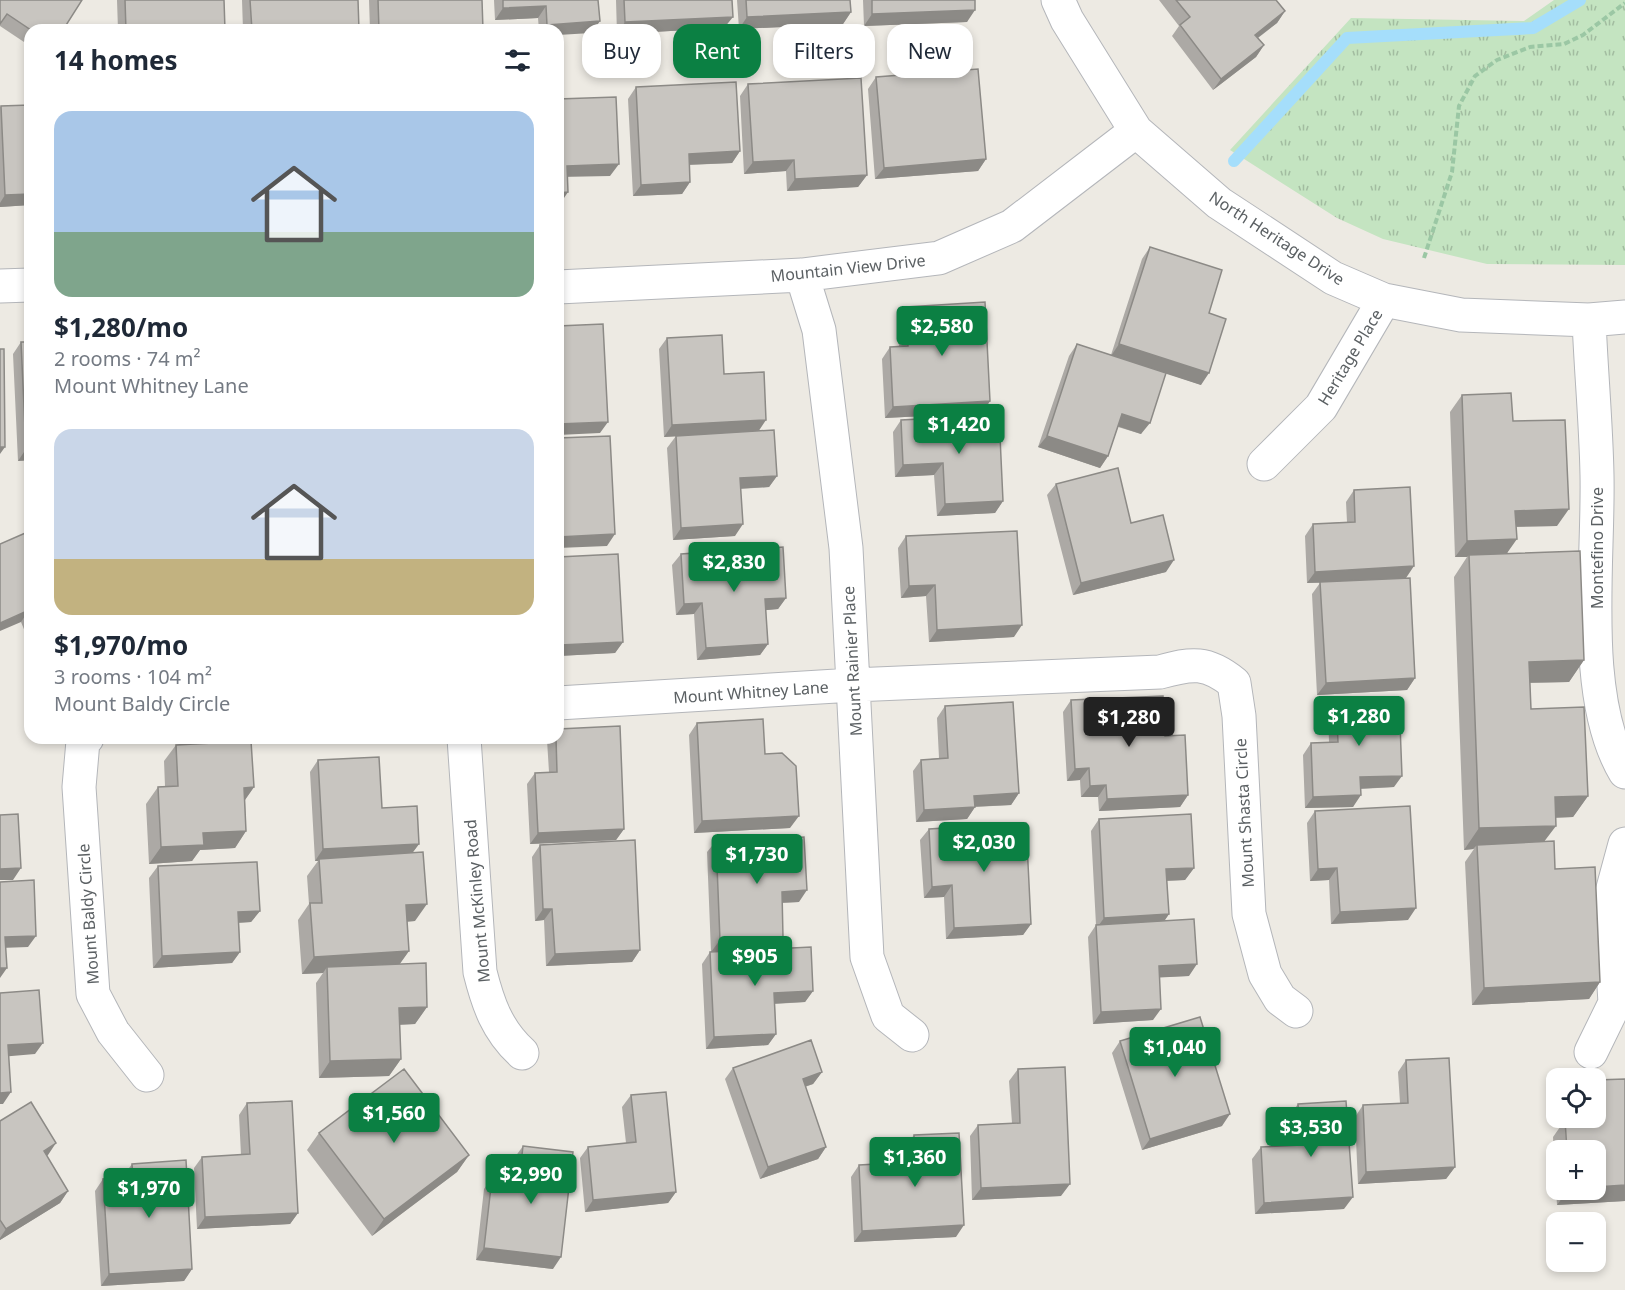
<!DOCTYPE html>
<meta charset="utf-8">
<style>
:root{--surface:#fff;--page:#f2f2f3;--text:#1f2937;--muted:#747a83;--accent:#0b8043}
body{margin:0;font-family:"Noto Sans",sans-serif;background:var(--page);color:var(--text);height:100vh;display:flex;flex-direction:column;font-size:22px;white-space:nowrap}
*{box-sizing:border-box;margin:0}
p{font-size:20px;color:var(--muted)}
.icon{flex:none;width:33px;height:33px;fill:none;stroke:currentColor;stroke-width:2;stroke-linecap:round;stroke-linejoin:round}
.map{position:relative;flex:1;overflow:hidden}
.side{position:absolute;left:24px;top:24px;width:540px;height:720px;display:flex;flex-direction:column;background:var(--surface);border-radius:18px;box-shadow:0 3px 9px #0003}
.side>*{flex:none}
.banner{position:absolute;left:582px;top:24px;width:570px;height:54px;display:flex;gap:12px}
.controls{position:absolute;left:1546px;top:1068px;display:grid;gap:12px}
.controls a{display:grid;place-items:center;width:60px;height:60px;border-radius:12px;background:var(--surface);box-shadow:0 3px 9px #0003;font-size:30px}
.price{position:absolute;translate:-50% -51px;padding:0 14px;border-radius:6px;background:var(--accent);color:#fff;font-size:20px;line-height:39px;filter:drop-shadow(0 2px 3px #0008)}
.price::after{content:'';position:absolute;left:50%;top:36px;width:18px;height:14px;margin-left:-9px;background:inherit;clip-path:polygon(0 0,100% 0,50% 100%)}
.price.on{background:#222;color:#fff}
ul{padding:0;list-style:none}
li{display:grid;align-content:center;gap:12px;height:318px;padding:0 30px}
li span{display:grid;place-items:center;height:186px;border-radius:18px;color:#555}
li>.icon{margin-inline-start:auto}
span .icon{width:108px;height:108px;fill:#fffc;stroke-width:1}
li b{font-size:26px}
h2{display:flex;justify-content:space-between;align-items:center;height:72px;padding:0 30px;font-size:26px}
.pill{padding:0 21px;border-radius:18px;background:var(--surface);box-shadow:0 3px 9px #0003;font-size:21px;line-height:54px}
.pill.on{background:var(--accent);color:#fff}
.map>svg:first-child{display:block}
.park{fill:url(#park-tufts)}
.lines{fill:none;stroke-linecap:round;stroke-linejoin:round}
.stream{stroke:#a5defb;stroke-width:12}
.minor-casing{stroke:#b4b6ba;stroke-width:35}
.path{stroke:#9bc7a4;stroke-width:4;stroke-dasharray:6 3;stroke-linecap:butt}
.minor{stroke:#fff;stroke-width:33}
.wall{fill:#aca9a5;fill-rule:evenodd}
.shaded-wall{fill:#8c8a86}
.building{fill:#c8c5c0;stroke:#8c8a86;stroke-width:1.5}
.labels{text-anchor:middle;stroke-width:6;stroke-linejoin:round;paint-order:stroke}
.street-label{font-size:16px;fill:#5b6063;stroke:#fff}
</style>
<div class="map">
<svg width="1625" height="1290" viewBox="0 0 1625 1290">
<defs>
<pattern id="park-tufts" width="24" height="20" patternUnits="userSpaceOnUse" patternTransform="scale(1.5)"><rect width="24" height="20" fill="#c4e4c1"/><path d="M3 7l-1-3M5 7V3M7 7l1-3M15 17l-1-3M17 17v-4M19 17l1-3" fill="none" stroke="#a2bca0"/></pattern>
</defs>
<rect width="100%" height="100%" fill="#edeae3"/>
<!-- park -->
<path class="park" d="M1554 0H1625V265L1487 264 1383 239 1337 218 1230 150 1351 18 1524 21Z"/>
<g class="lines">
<!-- stream -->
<path class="stream" d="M1234 161 1347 38 1533 28 1580 0"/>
<defs>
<path id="minor" d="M1058 0 1067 20 1136 131 1219 203 1333 278 1384 300 1461 315 1589 320 1625 317
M802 275 819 330 846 548 867 957 888 1016 912 1035
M0 286 30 285
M558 287 802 275 939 258 1012 226 1136 131
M1589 320C1591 371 1596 423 1597 475 1599 562 1580 697 1625 772
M1264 464 1321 407 1384 300
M558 703 853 685 1160 672C1192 663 1207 661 1234 683L1239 716 1249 914 1265 974 1280 999 1296 1011
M87 738 83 741 79 787 93 994 113 1032 147 1075
M464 738 480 972C488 1004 497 1030 522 1053
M1591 1052 1615 1003 1609 903 1625 844"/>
</defs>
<!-- minor casing -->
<use href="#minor" class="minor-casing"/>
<!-- path -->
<path class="path" d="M1424 258 1452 172 1459 106 1475 76 1497 60 1530 47 1564 44 1583 35 1625 3"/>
<!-- minor -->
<use href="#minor" class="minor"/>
</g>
<!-- wall -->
<path class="wall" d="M0 0 63 30H30V46L0 26Z
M117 0H224L225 30H118Z
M242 0H358L359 30H243Z
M369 0H482L483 30H370Z
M494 0H598L600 21 591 33 558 30H539L538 18 495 20Z
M616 0H732L724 28 617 34Z
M737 0H850L851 12 843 24 739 29Z
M863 0H975L967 22 864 26Z
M1159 0H1276L1285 11 1277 23 1258 38 1264 45 1256 57 1213 90 1172 36 1179 26Z
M876 77 986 159 978 171 875 179 868 89Z
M748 84 867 175 858 187 787 191 786 171 744 174 740 96Z
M636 87 740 151 732 163 689 165 690 182 682 194 633 196 628 99Z
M30 105V205L0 207V107L1 106Z
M1150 247 1209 313 1201 385 1166 373 1141 434 1118 427 1108 456 1100 468 1038 447 1069 356 1077 344 1111 355 1142 259Z
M906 307 990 401 982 413 885 418 882 359 890 347H899L898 318Z
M667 338 724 374 758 431 777 476 769 487 741 489 735 536 673 540 667 448 676 436 664 437 659 349Z
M21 342H30V460L18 461 13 354Z
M1462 395 1513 421 1557 526 1516 527 1507 554 1584 660 1569 682 1530 683 1531 709 1588 796 1573 817 1555 818 1544 842 1600 982 1589 999 1472 1005 1465 862 1474 849 1464 850 1454 577 1467 557H1455L1450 412Z
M901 420 1003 501 995 513 937 516 934 475 895 477 893 432Z
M1056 484 1131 523 1166 572 1073 595 1047 495Z
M1354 490 1406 578 1415 678 1407 690 1317 695 1312 594 1320 583H1307L1305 536 1313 524 1347 522 1346 502Z
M30 531V644L21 622Z
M906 536 1014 637 929 642 926 596 901 598 898 548Z
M681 554 786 598 778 609 766 610 768 644 760 655 697 660 694 614 676 615 672 565Z
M558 557 623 642 615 653 558 656Z
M1071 700 1165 736 1188 795 1180 807 1099 811 1098 797H1081L1080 780 1067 781 1063 712Z
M1336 700 1394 787 1361 789 1353 807 1305 808 1303 755 1311 743 1329 742 1328 712Z
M945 706 1019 793 1011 805 975 807 967 819 916 822 913 771 921 760 939 758 937 718Z
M697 723 765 754 790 828 694 833 689 735Z
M549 738H558L624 829 616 840 530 844 527 784 535 773 549 772 547 740Z
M176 745 254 787 245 800 246 831 235 848 200 850 192 861 149 864 146 804 158 787 165 786 164 761Z
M318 760 382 808 419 844 413 852 415 921 407 922 409 951 399 964 427 1007 415 1024 400 1025 401 1059 389 1076 319 1078 316 983 323 973 302 974 298 920 309 904 307 876 318 861H315L310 772Z
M1315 811 1408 920 1331 924 1329 880 1310 881 1307 823Z
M1099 819 1194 868 1185 880 1167 881 1169 914 1164 921 1189 976 1159 977 1153 1020 1093 1024 1088 937 1096 925 1091 831Z
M929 829 1031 924 1023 935 946 939 944 897 924 898 920 840Z
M716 841 799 902 782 903 775 949 813 991 805 1002 775 1004 776 1034 768 1045 706 1049 702 964 710 952H711L707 852Z
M540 845 640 950 632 962 546 966 544 920 535 921 532 857Z
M158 866 260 911 251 922 239 923 240 952 232 963 153 968 149 878Z
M1120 1041 1222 1126 1142 1150 1112 1053Z
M1406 1060 1455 1167 1446 1179 1358 1184 1355 1117 1363 1105 1400 1103 1398 1072Z
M733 1068 822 1072 813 1084 805 1087 826 1147 818 1159 760 1179 725 1079Z
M1018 1069 1061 1196 972 1200 970 1136 978 1125 1012 1123 1009 1081Z
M1625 1079V1201L1557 1205 1553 1137 1565 1120 1579 1119V1118H1596ZM1557 1150H1596V1190H1557Z
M631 1095 676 1192 668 1203 585 1212 580 1158 588 1147 626 1143 622 1107Z
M247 1103 298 1213 290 1224 197 1229 194 1168 202 1157 241 1155 239 1115Z
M1298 1104 1344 1209 1255 1214 1252 1159 1261 1147 1292 1145 1290 1115Z
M0 1121 48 1155 47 1156 68 1191 60 1203 0 1240Z
M319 1133 469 1155 457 1172 372 1236 307 1150Z
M914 1135 956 1237 854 1242 851 1177 859 1165 906 1163 905 1147Z
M523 1146 553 1269 476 1260 484 1189 492 1178 512 1180 515 1157Z
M132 1164 192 1269 184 1281 101 1286 95 1191 103 1179 124 1178V1175Z"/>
<!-- shaded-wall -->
<path class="shaded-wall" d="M546 6 538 18 495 20 503 8Z
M975 10 967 22 864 26 872 14Z
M1285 11 1277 23 1247 46 1255 35Z
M851 12 843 24 739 29 747 17Z
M733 17 724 28 617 34 625 22Z
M600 21 591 33 558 35V30H544L547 25Z
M1264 45 1256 57 1213 90 1221 79Z
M740 151 732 163 681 165 689 154Z
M986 159 978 171 875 179 884 168Z
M794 160 786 171 744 174 753 162Z
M619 164 610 176 559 177 567 166Z
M867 175 858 187 787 191 795 179Z
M690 182 682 194 633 196 641 185Z
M568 192 560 204H558V193Z
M30 194V205L0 207V203L5 195Z
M1119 344 1209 373 1201 385 1111 356Z
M990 401 982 413 885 418 893 407Z
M1122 414 1150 423 1141 434 1114 425Z
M766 420 758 432 664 437 672 425Z
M608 422 600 433 558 435V424Z
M1047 436 1108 456 1100 468 1038 447Z
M0 447H5L0 454Z
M26 449H30V460L18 461Z
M943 463 934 475 895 477 903 465Z
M777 476 769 487 732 489 740 478Z
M1003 501 995 513 937 516 945 504Z
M1569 509 1557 526 1504 527 1515 511Z
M743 524 735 536 673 540 681 528Z
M615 534 607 546 558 548V537Z
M1517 539 1505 556 1469 555 1467 557H1455L1467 541Z
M1174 560 1166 572 1073 595 1081 583Z
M1414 566 1406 578 1307 583 1315 572Z
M935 585 926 596 901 598 909 586Z
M786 598 778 609 757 611 765 599Z
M702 603 694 614 676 615 684 604Z
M29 610 21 622 0 631V623Z
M1022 625 1014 637 929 642 937 630Z
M623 642 615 653 558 656V647L560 645Z
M768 644 760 655 697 660 706 648Z
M1584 660 1569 682 1514 683 1529 662Z
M1415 678 1407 690 1317 695 1326 683Z
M1089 768 1080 780 1067 781 1075 769Z
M1402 776 1394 787 1352 789 1360 777Z
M1106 785 1098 797H1081L1090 786Z
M254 787 242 804 244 788Z
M1019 793 1011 805 966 807 974 796Z
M1188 795 1180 807 1099 811 1107 799Z
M1361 795 1353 807 1305 808 1313 797Z
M1588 796 1573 817 1540 818 1555 797Z
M975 807 967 819 916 822 924 810Z
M799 816 790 828 694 833 702 821Z
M1556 826 1540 847 1477 845 1473 849 1464 850 1479 828Z
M624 829 616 840 530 844 538 833Z
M246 831 235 848 200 850 192 861 149 864 161 847 203 833Z
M419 844 410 856 319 859 318 861H315L323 849Z
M21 868 13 880H0V869Z
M1194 868 1185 880 1158 881 1166 869Z
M1337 868 1329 880 1310 881 1318 869Z
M952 885 944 897 924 898 932 887Z
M807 890 799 902 774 903 782 892Z
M427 904 415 921 394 922 406 905Z
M1416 908 1408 920 1331 924 1340 912Z
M543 909H552L544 920 535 921Z
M260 911 251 922 230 923 238 912Z
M1169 914 1161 926 1096 929 1104 918Z
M1031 924 1023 935 946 939 954 928Z
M36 936 28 947 0 948 5 937Z
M783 937 775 949 711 952 720 940Z
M640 950 632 962 546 966 555 954Z
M409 951 397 968 327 967 323 973 302 974 314 957Z
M240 952 232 963 153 968 162 956Z
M1197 964 1189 976 1150 978 1159 966Z
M0 968H7L0 978Z
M1600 982 1589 999 1472 1005 1484 988Z
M813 991 805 1002 766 1004 774 993Z
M427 1007 415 1024 388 1025 399 1008Z
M1161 1009 1153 1020 1093 1024 1101 1012Z
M776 1034 768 1045 706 1049 714 1037Z
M43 1043 35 1054 0 1057 8 1045Z
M401 1059 389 1076 319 1078 330 1061Z
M822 1072 813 1084 794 1090 803 1079Z
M11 1092 3 1104H0V1093Z
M1230 1114 1222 1126 1142 1150 1150 1139Z
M56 1143 48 1155 36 1162 44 1151Z
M826 1147 818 1159 760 1179 768 1167Z
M469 1155 457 1172 372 1236 384 1219Z
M1455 1167 1446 1179 1358 1184 1366 1172Z
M1070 1184 1061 1196 972 1200 981 1188Z
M1625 1185V1201L1557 1205 1568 1190H1596V1187Z
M68 1191 60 1203 0 1240V1238L6 1229Z
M676 1192 668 1203 585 1212 593 1200Z
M1353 1197 1344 1209 1255 1214 1264 1203Z
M298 1213 290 1224 197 1229 205 1217Z
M964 1225 956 1237 854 1242 862 1231Z
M484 1248 561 1257 553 1269 476 1260Z
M192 1269 184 1281 101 1286 109 1274Z"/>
<!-- building -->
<path class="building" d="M0 0H82L63 30H31L7 14 0 24Z
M125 0H224L225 30H126Z
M250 0H358L359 30H252Z
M378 0H482L483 30H379Z
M503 0H598L600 21 547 25 546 6 503 8Z
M624 0H732L733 17 625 22Z
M746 0H850L851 12 747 17Z
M872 0H975V10L872 14Z
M1176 0H1276L1285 11 1255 35 1264 45 1221 79 1180 25 1190 17Z
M978 69 986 159 884 168 876 77Z
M861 78 867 175 795 179 794 160 753 162 748 84Z
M736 82 740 151 689 154 690 182 641 185 636 87Z
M616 97 619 164 567 166 568 192 558 193V99Z
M30 105V194L5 195 1 106Z
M1150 247 1222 270 1209 313 1226 319 1209 373 1119 344Z
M985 302 990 401 893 407 890 347 908 346 906 307Z
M603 324 608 422 558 424V326Z
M722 335 724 374 764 372 766 420 672 425 667 338Z
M21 342H30V449H26Z
M1077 344 1166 373 1150 423 1122 414 1108 456 1047 436Z
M0 349H4L5 447H0Z
M1511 393 1513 421 1565 420 1569 509 1515 511 1517 539 1467 541 1462 395Z
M999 415 1003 501 945 504 943 463 903 465 901 420Z
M774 430 777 476 740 478 743 524 681 528 676 436Z
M610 436 615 534 558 537V438Z
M1118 468 1131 523 1163 515 1174 560 1081 583 1056 484Z
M1410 487 1414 566 1315 572 1313 524 1355 522 1354 490Z
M30 531V613L29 610 0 623V544Z
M1017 531 1022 625 937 630 935 585 909 586 906 536Z
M783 547 786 598 765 599 768 644 706 648 702 603 684 604 681 554Z
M1580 551 1584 660 1529 662 1531 709 1584 707 1588 796 1555 797 1556 826 1479 828 1469 555Z
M618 554 623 642 560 645 558 612V557Z
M1410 578 1415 678 1326 683 1320 582Z
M1163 696 1165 736 1185 735 1188 795 1107 799 1106 785 1090 786 1089 768 1075 769 1071 700Z
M1399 698 1402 776 1360 777 1361 795 1313 797 1311 743 1338 742 1336 700Z
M1013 702 1019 793 974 796 975 807 924 810 921 760 948 758 945 706Z
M763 719 765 754 782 753 796 766 799 816 702 821 697 723Z
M620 726 624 829 538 833 535 773 557 772 556 738H558V729Z
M251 741 254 787 244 788 246 831 203 833 204 845 161 847 158 787 178 786 176 745Z
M379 757 382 808 417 806 419 844 323 849 318 760Z
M1410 806 1416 908 1340 912 1337 868 1318 869 1315 811Z
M18 814 21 868 0 869V815Z
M1191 814 1194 868 1166 869 1169 914 1104 918 1099 819Z
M1026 823 1031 924 954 928 952 885 932 887 929 829Z
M804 837 807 890 782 892 783 937 720 940 716 841Z
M635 840 640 950 555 954 552 909H543L540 845Z
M1554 841 1555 869 1595 867 1600 982 1484 988 1477 845Z
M423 852 427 904 406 905 409 951 314 957 310 903H322L319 859Z
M257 862 260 911 238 912 240 952 162 956 158 866Z
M34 880 36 936 5 937 7 968H0V882Z
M1194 919 1197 964 1159 966 1161 1009 1101 1012 1096 925Z
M811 947 813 991 774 993 776 1034 714 1037 710 952Z
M426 963 427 1007 399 1008 401 1059 330 1061 327 967Z
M39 990 43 1043 8 1045 11 1092 0 1093V993Z
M1200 1017 1230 1114 1150 1139 1120 1041Z
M811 1040 822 1072 803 1079 826 1147 768 1167 733 1068Z
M1449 1058 1455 1167 1366 1172 1363 1105 1408 1103 1406 1060Z
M1065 1067 1070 1184 981 1188 978 1125 1020 1123 1018 1069Z
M404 1069 469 1155 384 1219 319 1133Z
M1625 1079V1185L1596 1187V1150H1567L1565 1120 1596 1118V1080Z
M666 1092 676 1192 593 1200 588 1147 636 1142 631 1095Z
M292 1101 298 1213 205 1217 202 1157 250 1154 247 1103Z
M1346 1101 1353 1197 1264 1203 1261 1147 1301 1145 1298 1104Z
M31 1102 56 1143 44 1151 68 1191 6 1229 0 1220V1121Z
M959 1133 964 1225 862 1231 859 1165 915 1162 914 1135Z
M523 1146 573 1152 561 1257 484 1248 492 1178 519 1181Z
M186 1160 192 1269 109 1274 103 1179 133 1177 132 1164Z"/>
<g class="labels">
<!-- street labels -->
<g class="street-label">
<text transform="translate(1277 238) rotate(33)" y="6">North Heritage Drive</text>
<text transform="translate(848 268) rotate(-6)" y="6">Mountain View Drive</text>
<text transform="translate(1350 357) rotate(-59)" y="6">Heritage Place</text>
<text transform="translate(1597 548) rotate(-90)" y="6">Montefino Drive</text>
<text transform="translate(852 661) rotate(-93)" y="6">Mount Rainier Place</text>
<text transform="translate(751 692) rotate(-4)" y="6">Mount Whitney Lane</text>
<text transform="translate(1244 813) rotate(-93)" y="6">Mount Shasta Circle</text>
<text transform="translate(477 901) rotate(-95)" y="6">Mount McKinley Road</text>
<text transform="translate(88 914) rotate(-94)" y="6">Mount Baldy Circle</text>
</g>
</g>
</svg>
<div class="controls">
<a><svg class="icon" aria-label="locate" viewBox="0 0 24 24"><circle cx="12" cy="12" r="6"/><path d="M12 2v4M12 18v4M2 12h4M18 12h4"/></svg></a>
<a>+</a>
<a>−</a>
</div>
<b class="price" style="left:942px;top:357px">$2,580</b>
<b class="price" style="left:959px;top:455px">$1,420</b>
<b class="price" style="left:734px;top:593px">$2,830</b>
<b class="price" style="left:1359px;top:747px">$1,280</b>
<b class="price on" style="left:1129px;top:748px">$1,280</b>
<b class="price" style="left:984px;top:873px">$2,030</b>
<b class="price" style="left:757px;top:885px">$1,730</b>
<b class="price" style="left:755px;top:987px">$905</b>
<b class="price" style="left:1175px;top:1078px">$1,040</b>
<b class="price" style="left:394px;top:1144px">$1,560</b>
<b class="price" style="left:1311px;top:1158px">$3,530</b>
<b class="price" style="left:915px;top:1188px">$1,360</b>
<b class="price" style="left:531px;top:1205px">$2,990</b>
<b class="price" style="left:149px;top:1219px">$1,970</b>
<div class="banner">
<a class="pill">Buy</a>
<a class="pill on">Rent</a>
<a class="pill">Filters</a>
<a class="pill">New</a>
</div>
<section class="side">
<h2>14 homes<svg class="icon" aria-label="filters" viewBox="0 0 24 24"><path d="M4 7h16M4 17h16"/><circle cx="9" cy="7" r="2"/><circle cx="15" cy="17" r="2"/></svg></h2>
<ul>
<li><span style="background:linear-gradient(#a9c7e8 65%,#7fa58c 0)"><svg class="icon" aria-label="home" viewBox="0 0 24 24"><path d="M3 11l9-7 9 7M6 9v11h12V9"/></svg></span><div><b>$1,280/mo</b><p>2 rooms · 74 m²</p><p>Mount Whitney Lane</p></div></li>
<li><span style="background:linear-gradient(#c9d6e8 70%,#c2b280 0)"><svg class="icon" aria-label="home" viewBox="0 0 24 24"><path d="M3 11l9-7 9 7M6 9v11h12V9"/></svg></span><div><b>$1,970/mo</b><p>3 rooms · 104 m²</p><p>Mount Baldy Circle</p></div></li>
</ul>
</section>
</div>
